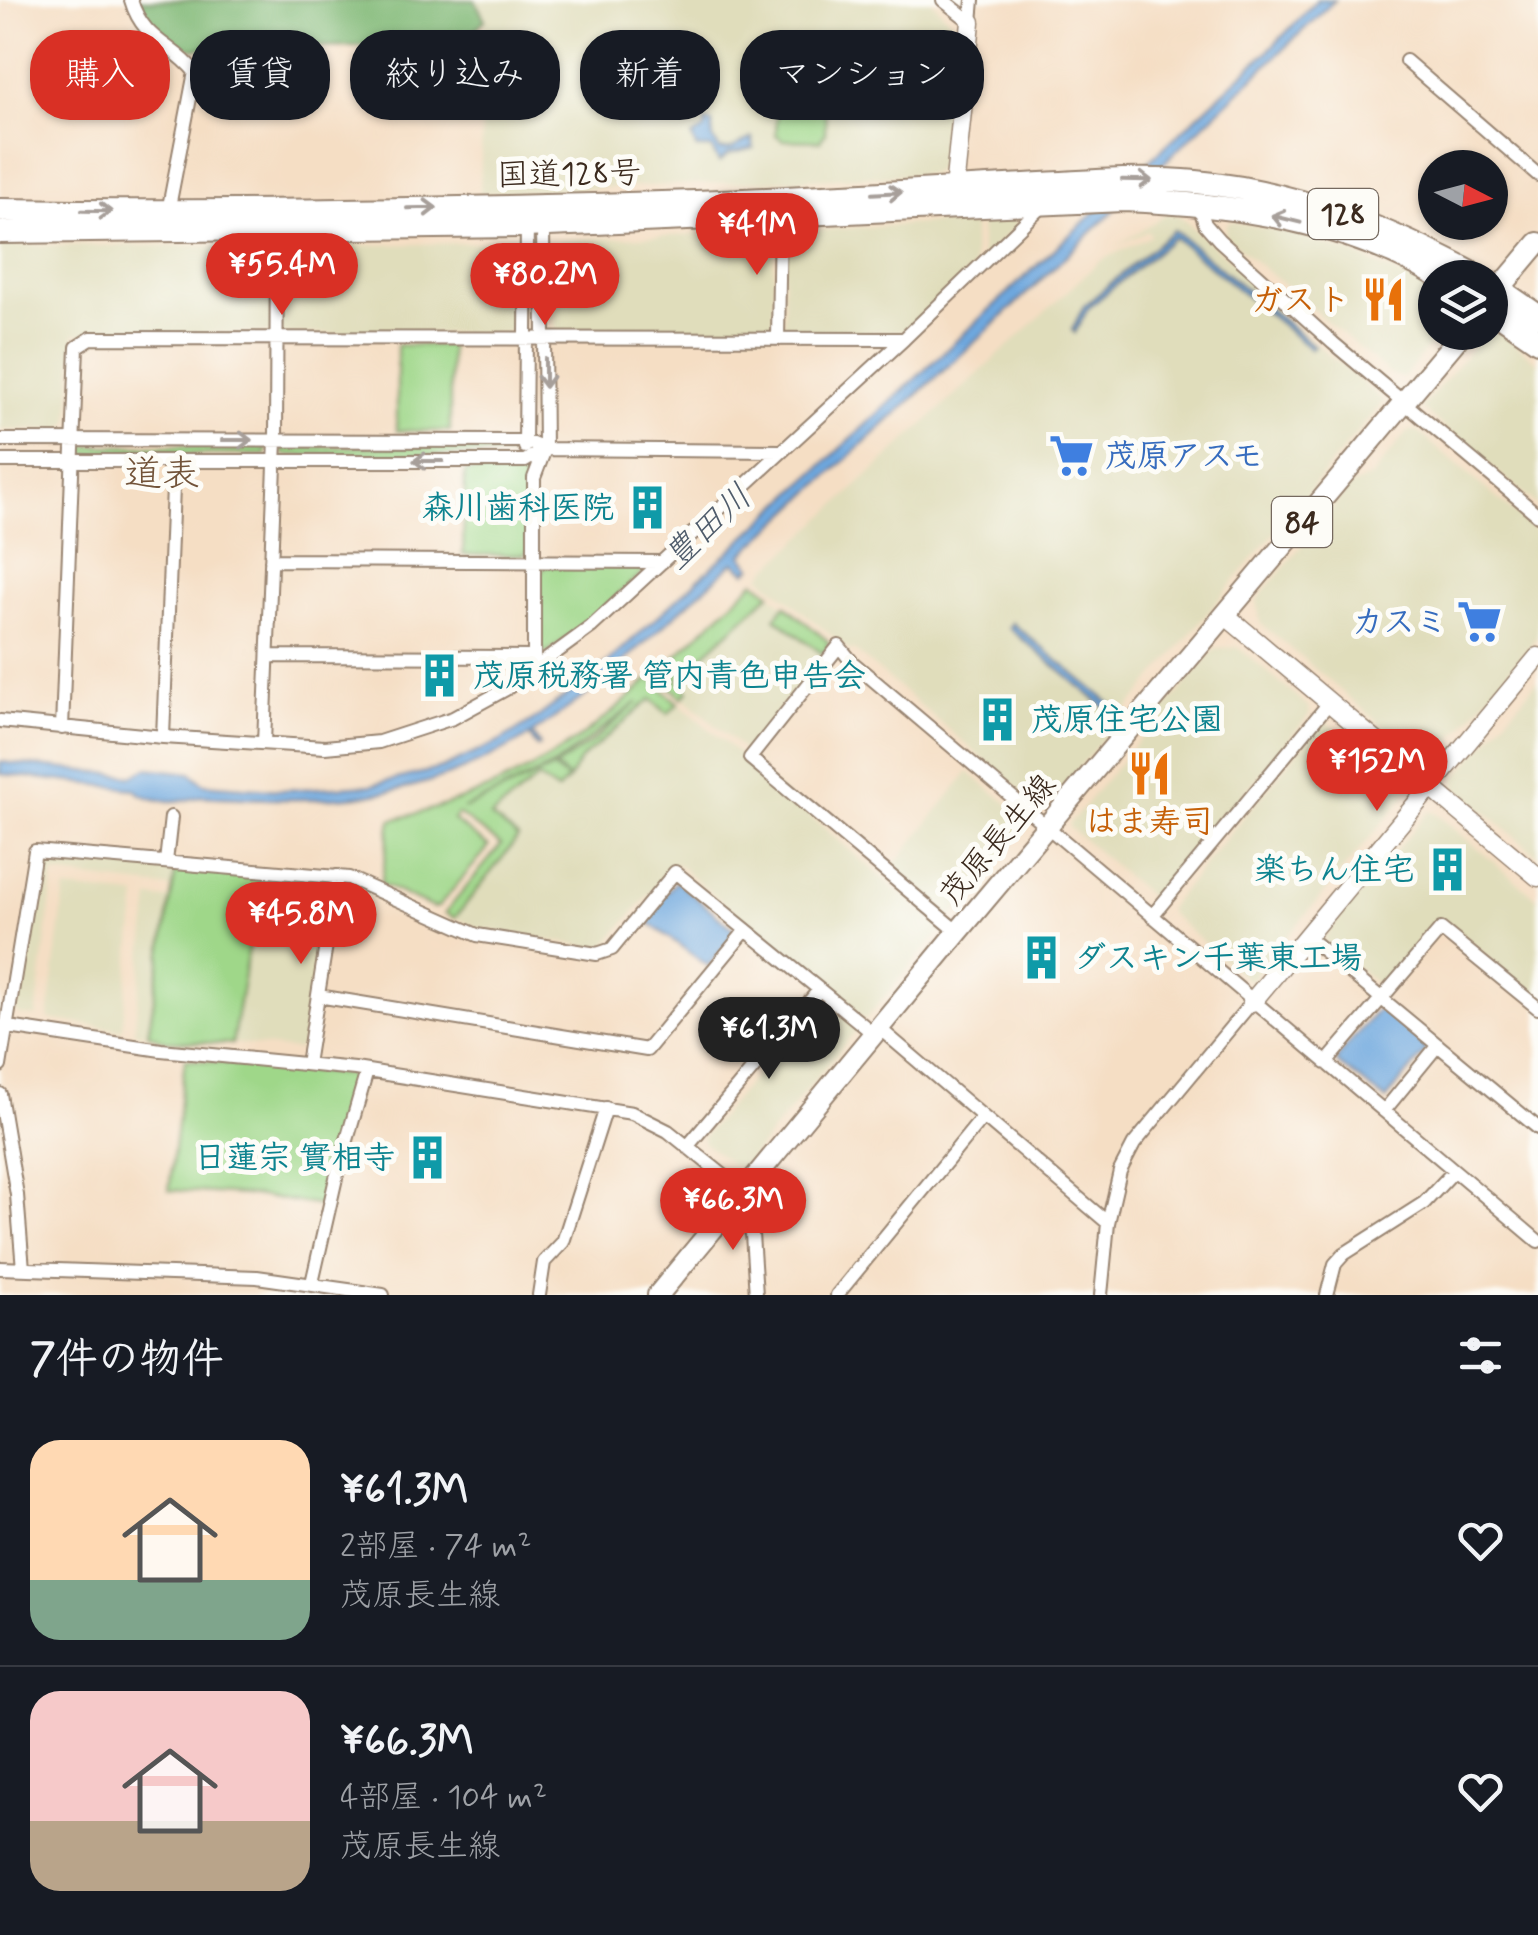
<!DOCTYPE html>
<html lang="ja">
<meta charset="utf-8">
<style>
:root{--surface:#171b24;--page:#20242c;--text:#f1f3f6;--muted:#9ea1a6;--line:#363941;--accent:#d93025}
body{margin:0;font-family:Mynerve,"Klee One",sans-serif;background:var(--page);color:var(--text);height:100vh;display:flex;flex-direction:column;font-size:38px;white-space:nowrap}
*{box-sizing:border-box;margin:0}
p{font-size:32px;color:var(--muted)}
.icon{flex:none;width:55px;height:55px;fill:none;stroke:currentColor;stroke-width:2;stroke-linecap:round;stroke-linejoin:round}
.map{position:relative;height:1295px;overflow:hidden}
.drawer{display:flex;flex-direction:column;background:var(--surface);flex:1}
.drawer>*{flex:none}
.top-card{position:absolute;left:30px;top:30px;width:1000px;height:90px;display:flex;gap:20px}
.needle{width:65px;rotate:96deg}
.tools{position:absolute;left:1418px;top:150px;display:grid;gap:20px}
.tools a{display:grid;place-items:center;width:90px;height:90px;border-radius:50%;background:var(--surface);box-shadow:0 2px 8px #0004;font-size:50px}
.price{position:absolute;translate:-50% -85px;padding:0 22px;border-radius:35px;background:var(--accent);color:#fff;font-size:32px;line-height:65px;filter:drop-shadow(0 2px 5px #0008)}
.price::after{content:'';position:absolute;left:50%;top:60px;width:30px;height:22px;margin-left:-15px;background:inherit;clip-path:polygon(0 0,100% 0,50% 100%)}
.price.active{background:#222;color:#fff}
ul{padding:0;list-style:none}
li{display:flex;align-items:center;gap:30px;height:250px;padding:0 30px}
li+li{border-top:2px solid var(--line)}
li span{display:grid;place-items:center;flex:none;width:280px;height:200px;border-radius:30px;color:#555}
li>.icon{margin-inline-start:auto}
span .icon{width:120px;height:120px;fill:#fffc;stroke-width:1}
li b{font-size:42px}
h2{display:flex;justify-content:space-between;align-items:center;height:120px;padding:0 30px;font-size:42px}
.chip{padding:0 35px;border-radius:40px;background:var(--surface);box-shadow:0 2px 8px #0004;font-size:35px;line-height:90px}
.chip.active{background:var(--accent);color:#fff}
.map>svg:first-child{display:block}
.built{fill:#e0ddbb}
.green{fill:#9fd789;stroke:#6d8054;stroke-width:2.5}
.forest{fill:#7fb875;stroke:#5d714a;stroke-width:2.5}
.water{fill:#6ea7de;stroke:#54687e;stroke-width:2.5}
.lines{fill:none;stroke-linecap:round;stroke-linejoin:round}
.street-casing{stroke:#988471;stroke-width:16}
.secondary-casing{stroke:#988471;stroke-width:21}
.primary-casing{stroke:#988471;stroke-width:24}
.highway-casing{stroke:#988471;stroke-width:26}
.street{stroke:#fff;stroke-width:12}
.secondary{stroke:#fff;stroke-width:18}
.primary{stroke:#fff;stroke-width:20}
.highway{stroke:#fff;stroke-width:22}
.oneway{stroke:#a79f9a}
.labels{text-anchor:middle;stroke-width:10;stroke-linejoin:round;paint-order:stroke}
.shield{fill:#fdfcf7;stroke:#75695f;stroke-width:2.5}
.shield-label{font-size:30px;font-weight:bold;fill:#3b2a1e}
.street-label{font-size:32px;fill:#3b2a1e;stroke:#fdfcf7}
.food-label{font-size:32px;font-weight:bold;fill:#c56008;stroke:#fdfcf7;text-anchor:end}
.shop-label{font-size:32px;font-weight:bold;fill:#366cbe;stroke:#fdfcf7;text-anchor:start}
.culture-label{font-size:32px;font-weight:bold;fill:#0d838f;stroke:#fdfcf7;text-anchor:end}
.water-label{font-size:35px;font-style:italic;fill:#4f5c6b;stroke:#fdfcf7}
.quarter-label{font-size:38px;fill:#725339;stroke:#fdfcf7}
</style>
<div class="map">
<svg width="1538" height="1295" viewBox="0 0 1538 1295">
<rect width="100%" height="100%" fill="#fdfcf7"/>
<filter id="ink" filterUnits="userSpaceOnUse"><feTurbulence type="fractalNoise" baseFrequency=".01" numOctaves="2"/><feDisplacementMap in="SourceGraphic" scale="20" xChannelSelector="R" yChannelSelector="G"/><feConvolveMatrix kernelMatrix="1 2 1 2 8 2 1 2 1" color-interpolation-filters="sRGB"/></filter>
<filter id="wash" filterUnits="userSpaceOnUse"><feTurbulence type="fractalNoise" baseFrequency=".0048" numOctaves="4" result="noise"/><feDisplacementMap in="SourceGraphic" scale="40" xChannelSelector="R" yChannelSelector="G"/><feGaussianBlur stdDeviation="2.25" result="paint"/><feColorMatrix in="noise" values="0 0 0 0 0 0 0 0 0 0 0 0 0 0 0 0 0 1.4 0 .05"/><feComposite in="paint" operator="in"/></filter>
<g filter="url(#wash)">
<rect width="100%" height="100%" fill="#f5dec4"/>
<!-- built -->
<path class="built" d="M475 0H931L960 31 952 104 945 111 938 169 931 174 480 193 485 20Z
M1167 214 1178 215 1262 286 1280 314 1384 401 1044 810 853 649 850 651 760 576 1100 261 1151 236 1148 231 1114 247Z
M1016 219 1017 225 981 259 980 221Z
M973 221 974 267 905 331 784 333V232Z
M1230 221 1285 232 1352 253 1435 292V332L1440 333 1403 378 1390 374 1225 236 1226 225Z
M770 232 774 238 773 334H562L555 328V247L562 240Z
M505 242 515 251V325L507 333 279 334 280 247Z
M5 245 272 246V333L74 334 70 422 60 430H0V249Z
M1500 331 1538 363V506L1421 408 1484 334Z
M1416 430 1538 533V636L1433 762H1426L1260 623 1257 600 1349 487 1372 476 1407 432Z
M755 581 829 642 830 646 746 752 657 674Z
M1238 647 1309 707 1310 714 1157 898 1150 897 1069 827V824L1216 648Z
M650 678 942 929 865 1020 676 863 605 946 596 948 480 929 445 913 501 845 457 814 474 796 544 763 581 739Z
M1538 680V856L1456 787V778Z
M1322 723H1328L1405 788V796L1251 980 1246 979 1169 913 1168 908Z
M968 772 1031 822 952 917 895 869 896 863Z
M1428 812H1434L1538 899V999L1440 918 1383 985H1378L1325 941V936Z
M46 859 326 882 329 887 303 1045 297 1050 134 1032 150 898 169 899 171 888 54 874 36 1017 20 1015 16 1011 40 863Z
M65 889 137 896 122 1030 48 1019Z
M825 999 859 1027 742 1168H737L703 1142V1137L819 1000Z"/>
<!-- green -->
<path class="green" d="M801 78 826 86 825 133 820 141 783 140 776 135C777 113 776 85 801 78Z
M397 345H450V431H397Z
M83 446H266V455L84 454 81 451Z
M511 446 514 451 511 455H285L282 452 284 447Z
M465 471H522L530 479 529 550 524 555H463Z
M547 565 641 566 643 573 589 622 546 654 539 649V573Z
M755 581 771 593 677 679 688 691 682 698 657 674Z
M785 605 829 642 823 654 775 618Z
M650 678 678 703 668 714 651 699 580 760 569 779 555 767 592 742 638 702 555 765 463 809 553 768 568 780 557 791 538 778 491 817 518 838 455 918 445 913 501 845 458 814 453 820 489 847 438 907 433 908 381 884 391 820C495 796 574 753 650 678Z
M176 869 261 874 232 1044 165 1041 148 1034Z
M185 1059 354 1075 359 1081C346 1124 332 1163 322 1206L260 1196 169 1190Z"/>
<!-- forest -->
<path class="forest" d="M136 0H475L485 20 461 44 194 49C160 40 150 34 136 0Z"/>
<!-- water -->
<path class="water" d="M1317 0H1335L1002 317 742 555 752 567 746 572 734 562 589 693 532 734 540 745 537 747 529 736C415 805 330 803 202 796 181 803 151 804 134 789L0 774V762L132 776 147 768 191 773 204 784 281 790 372 785 442 768 499 742 534 720 596 673 770 514 1275 44Z
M705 122 712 123 713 139 720 150 731 149 752 138 754 148 729 154 719 162 711 148H696L692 137 705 130Z
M1174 230 1314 346 1311 349 1174 237 1088 308 1075 333 1072 330 1084 306Z
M1012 623 1123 714V715L1119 719 1009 628Z
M676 881 734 929V936L708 966 648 922 647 916Z
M1377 1010H1384L1426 1045V1051L1386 1100 1337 1063V1058Z"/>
</g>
<g filter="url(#ink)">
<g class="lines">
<defs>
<path id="street" d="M131 0C143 41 173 44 195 72L167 217
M943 0 971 22
M971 22 973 0
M1406 61 1538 175
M1199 205 1205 224 1219 240 1333 343 1538 515
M778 339 780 218
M0 440 525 441 545 449 780 451
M525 447 527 222
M0 461H525L545 449
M271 560 662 562
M268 656 533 657
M534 668V478L545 449 543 223
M0 721 163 737 325 747 379 742 453 718 506 689 591 627 904 339 1044 204
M62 728 77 347 91 338 904 339
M163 737 174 462
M264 743 276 440 277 231
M166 862 171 817
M1152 916 1329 703
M958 932 750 758 839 646 852 662 1538 1241
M1306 936 1538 1128
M318 996 647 1050 746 930
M2 1026 161 1050 355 1069 632 1113 668 1131 744 1192
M879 1028 1108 1223
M1326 1063 1441 929 1538 1008
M307 1064 337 876
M0 1066 35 851 349 878 477 935 597 954 612 949 675 872 874 1034
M0 1094 17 1195 23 1269
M1384 1111 1438 1045
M687 1147 819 990
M736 1202 752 1234 756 1295
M0 1268 257 1277 383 1295
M312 1283 336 1178 367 1071
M539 1295 544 1262 563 1242 606 1108
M837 1295 983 1117
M1101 1295 1108 1223 1120 1171 1134 1144 1252 1002
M1327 1295 1335 1264 1344 1254 1424 1203 1454 1171"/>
<path id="secondary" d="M953 200 971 22
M1225 615 1538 877
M1252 1002 1538 657"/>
<path id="primary" d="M1491 299 1538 243
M658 1295 958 932 1463 332"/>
<path id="highway" d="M0 210C232 214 465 209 696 202 800 198 903 192 1006 186 1069 183 1133 176 1196 182 1297 191 1392 230 1481 278
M0 232 525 226 1123 200C1232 204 1346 220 1442 278
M1490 283 1538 316
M1490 308 1538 341"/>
</defs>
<!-- street casing -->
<use href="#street" class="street-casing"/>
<!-- secondary casing -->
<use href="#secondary" class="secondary-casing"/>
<!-- primary casing -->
<use href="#primary" class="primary-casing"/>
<!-- highway casing -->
<use href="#highway" class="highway-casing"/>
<!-- street -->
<use href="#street" class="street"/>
<!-- secondary -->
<use href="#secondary" class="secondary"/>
<!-- primary -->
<use href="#primary" class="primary"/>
<!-- highway -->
<use href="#highway" class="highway"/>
</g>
<!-- one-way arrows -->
<defs><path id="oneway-shaft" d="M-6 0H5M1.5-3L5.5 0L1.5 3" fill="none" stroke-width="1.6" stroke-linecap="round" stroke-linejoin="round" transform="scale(2.5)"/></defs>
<g class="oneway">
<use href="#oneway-shaft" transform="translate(1137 180) rotate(1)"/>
<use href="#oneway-shaft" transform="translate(887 193) rotate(-3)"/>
<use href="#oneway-shaft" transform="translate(422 208) rotate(-1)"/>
<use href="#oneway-shaft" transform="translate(97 211) rotate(1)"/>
<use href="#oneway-shaft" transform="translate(1286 219) rotate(-166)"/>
<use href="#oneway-shaft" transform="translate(545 373) rotate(90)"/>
<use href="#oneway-shaft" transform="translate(237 440)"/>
<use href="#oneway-shaft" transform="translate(428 461) rotate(-180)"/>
</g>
</g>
<!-- icons -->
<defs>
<symbol id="restaurant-bare" viewBox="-9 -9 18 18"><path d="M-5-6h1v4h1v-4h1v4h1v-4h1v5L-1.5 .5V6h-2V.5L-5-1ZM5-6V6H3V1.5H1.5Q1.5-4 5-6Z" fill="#e8710a" stroke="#fdfcf7" stroke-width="2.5" paint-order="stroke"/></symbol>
<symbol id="supermarket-bare" viewBox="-9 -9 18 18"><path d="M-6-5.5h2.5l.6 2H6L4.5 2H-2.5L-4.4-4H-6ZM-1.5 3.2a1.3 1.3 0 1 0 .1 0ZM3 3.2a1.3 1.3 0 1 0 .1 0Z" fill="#3f7fe0" stroke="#fdfcf7" stroke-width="2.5" paint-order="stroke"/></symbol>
<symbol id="building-bare" viewBox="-9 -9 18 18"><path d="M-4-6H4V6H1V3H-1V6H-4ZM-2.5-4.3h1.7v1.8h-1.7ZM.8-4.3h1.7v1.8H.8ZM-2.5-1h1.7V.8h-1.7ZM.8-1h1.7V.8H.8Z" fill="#0f9aa8" stroke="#fdfcf7" stroke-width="2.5" paint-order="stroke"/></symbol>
</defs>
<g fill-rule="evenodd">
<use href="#restaurant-bare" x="1352" y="268" width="63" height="63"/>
<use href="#supermarket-bare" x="1040" y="424" width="63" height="63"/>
<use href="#building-bare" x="616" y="476" width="63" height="63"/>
<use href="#supermarket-bare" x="1448" y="590" width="63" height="63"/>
<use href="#building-bare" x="408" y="644" width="63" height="63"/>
<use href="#building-bare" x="966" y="688" width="63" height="63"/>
<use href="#restaurant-bare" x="1118" y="742" width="63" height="63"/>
<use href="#building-bare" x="1416" y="838" width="63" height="63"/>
<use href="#building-bare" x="1010" y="926" width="63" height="63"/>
<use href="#building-bare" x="396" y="1126" width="63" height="63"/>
</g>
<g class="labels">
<!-- shield labels -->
<g class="shield">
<rect x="1308" y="189" width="70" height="50" rx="8"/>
<rect x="1272" y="497" width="60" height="50" rx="8"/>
</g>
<g class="shield-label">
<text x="1343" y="224">128</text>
<text x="1302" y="532">84</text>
</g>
<!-- street labels -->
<g class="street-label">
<text transform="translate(569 173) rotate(-1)" y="11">国道128号</text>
<text transform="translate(997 839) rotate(-50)" y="11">茂原長生線</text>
</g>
<!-- food labels -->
<g class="food-label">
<text x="1350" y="310">ガスト</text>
<text x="1149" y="832" text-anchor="middle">はま寿司</text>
</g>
<!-- shop labels -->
<g class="shop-label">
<text x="1105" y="466">茂原アスモ</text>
<text x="1447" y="632" text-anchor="end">カスミ</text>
</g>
<!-- culture labels -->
<g class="culture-label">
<text x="614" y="518">森川歯科医院</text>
<text x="473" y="686" text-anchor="start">茂原税務署 管内青色申告会</text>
<text x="1031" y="730" text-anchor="start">茂原住宅公園</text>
<text x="1414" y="880">楽ちん住宅</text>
<text x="1074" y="968" text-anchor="start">ダスキン千葉東工場</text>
<text x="395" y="1168">日蓮宗 實相寺</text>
</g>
<!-- water labels -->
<g class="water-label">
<text transform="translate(707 526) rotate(-43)" y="12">豊田川</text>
</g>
<!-- quarter labels -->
<g class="quarter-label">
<text x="162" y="486">道表</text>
</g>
</g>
</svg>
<div class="tools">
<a><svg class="needle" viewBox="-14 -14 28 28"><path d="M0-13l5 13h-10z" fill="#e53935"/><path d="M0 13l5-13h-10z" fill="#9ea1a6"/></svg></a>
<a><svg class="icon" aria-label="layers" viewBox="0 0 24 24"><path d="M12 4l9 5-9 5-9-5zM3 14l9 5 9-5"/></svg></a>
</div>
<b class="price" style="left:757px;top:278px">¥41M</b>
<b class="price" style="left:282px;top:318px">¥55.4M</b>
<b class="price" style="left:545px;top:328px">¥80.2M</b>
<b class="price" style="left:1377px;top:814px">¥152M</b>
<b class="price" style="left:301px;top:967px">¥45.8M</b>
<b class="price active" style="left:769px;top:1082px">¥61.3M</b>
<b class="price" style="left:733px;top:1253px">¥66.3M</b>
<div class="top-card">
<a class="chip active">購入</a>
<a class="chip">賃貸</a>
<a class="chip">絞り込み</a>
<a class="chip">新着</a>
<a class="chip">マンション</a>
</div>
</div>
<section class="drawer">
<h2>7件の物件<svg class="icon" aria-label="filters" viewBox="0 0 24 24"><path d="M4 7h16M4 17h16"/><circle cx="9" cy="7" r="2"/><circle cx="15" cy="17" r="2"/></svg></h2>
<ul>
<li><span style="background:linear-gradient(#ffd9b3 70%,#7fa58c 0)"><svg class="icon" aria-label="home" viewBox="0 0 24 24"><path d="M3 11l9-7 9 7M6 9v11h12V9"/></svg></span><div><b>¥61.3M</b><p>2部屋 · 74 m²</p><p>茂原長生線</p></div><svg class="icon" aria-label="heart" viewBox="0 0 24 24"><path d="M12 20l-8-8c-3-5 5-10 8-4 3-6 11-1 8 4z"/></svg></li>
<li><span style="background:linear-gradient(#f6c9c9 65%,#b9a48a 0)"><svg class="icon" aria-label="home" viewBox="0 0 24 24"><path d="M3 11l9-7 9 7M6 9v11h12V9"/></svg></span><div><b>¥66.3M</b><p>4部屋 · 104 m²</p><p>茂原長生線</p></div><svg class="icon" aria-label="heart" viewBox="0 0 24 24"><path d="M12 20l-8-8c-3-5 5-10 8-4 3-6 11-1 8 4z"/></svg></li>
</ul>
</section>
